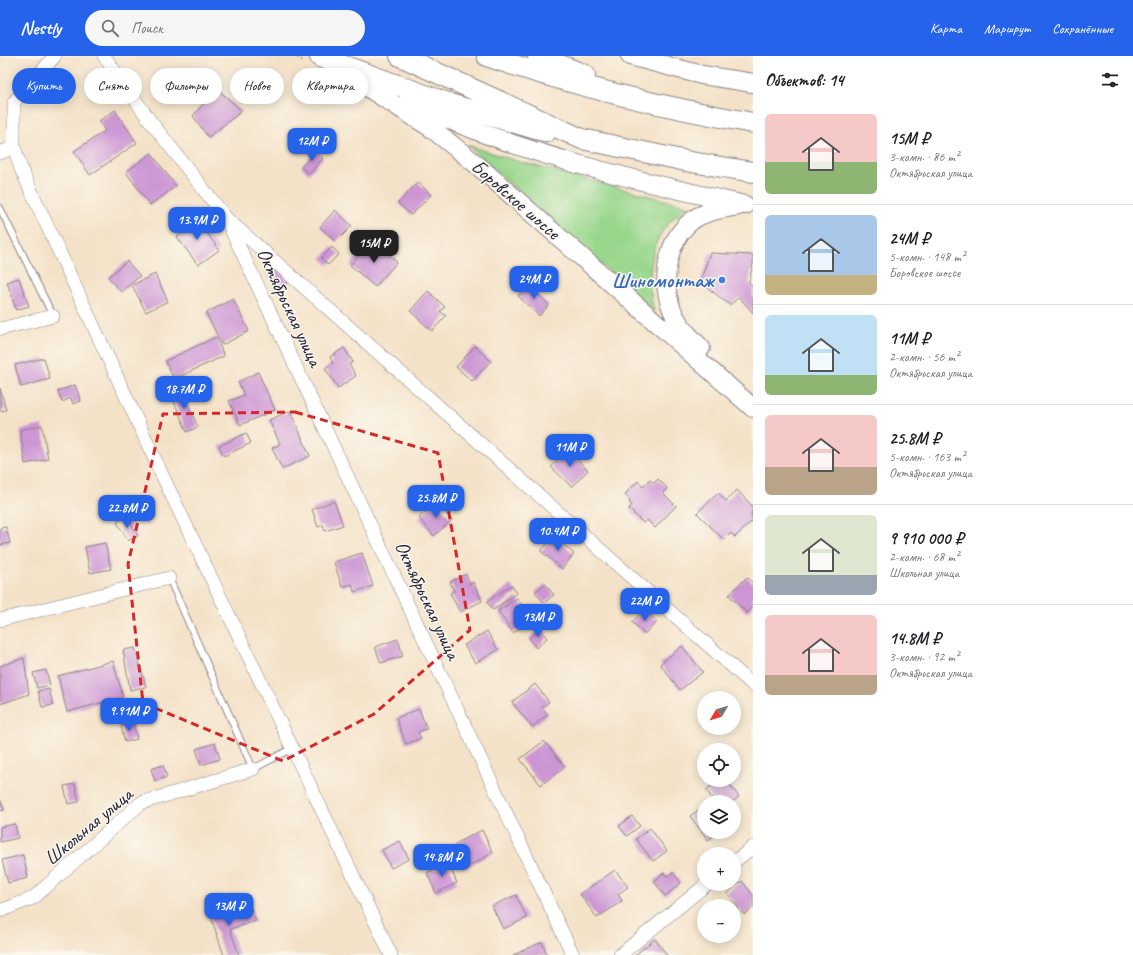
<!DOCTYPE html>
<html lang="ru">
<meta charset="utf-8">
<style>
:root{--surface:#fff;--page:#f6f6f6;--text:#202124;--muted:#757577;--line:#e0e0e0;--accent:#2563eb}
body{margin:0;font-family:Caveat,sans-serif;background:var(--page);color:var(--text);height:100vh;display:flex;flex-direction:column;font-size:15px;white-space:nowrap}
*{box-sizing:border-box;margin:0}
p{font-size:13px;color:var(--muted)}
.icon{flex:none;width:22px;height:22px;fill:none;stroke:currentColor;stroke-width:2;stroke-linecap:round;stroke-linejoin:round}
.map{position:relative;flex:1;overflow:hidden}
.panel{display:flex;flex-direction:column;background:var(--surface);width:380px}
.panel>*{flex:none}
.guide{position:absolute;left:12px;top:12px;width:380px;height:36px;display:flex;gap:8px}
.needle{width:26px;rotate:232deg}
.tools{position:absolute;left:697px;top:635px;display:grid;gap:8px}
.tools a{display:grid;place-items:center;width:44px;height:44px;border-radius:50%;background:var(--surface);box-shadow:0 2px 10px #0003;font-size:20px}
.price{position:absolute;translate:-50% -34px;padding:0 9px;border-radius:8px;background:var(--accent);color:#fff;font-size:13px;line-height:26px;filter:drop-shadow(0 1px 2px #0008)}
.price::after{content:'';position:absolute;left:50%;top:24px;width:12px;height:9px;margin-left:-6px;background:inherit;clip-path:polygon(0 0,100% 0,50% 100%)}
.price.on{background:#222;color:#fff}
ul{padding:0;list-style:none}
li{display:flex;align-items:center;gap:12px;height:100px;padding:0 12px}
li+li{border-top:1px solid var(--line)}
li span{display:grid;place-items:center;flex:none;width:112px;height:80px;border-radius:6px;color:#555}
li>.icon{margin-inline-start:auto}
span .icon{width:48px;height:48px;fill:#fffc;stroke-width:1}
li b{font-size:17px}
h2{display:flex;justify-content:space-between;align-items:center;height:48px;padding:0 12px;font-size:17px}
.pill{padding:0 14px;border-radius:18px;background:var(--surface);box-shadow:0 2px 10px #0003;font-size:14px;line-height:36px}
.pill.on{background:var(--accent);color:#fff}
header{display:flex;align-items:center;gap:24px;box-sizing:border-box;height:56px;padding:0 20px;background:var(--accent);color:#fff}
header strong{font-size:19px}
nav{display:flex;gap:22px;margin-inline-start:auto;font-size:14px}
.search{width:280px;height:36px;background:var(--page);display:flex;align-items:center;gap:10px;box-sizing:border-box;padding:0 14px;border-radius:22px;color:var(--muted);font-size:15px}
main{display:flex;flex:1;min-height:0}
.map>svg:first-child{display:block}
.grass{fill:#99d78c;stroke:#5e7c64}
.building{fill:#cc96d4}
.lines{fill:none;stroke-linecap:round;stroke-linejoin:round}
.service-casing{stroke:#8b8282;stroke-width:8}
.minor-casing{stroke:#8b8282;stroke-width:14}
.secondary-casing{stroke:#8b8282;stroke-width:20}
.primary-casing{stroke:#8b8282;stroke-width:22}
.path{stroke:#8b8282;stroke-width:2.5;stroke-dasharray:1 3;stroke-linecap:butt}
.service{stroke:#fff;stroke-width:6}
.minor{stroke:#fff;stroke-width:13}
.secondary{stroke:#fff;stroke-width:18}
.primary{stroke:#fff;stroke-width:20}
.marked{fill:none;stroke:#d62828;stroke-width:3;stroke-dasharray:8 5;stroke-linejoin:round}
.shop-dot{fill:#3f7fe0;stroke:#fbf7ec;stroke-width:1.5}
.labels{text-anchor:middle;stroke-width:3;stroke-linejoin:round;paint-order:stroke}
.street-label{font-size:20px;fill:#22223b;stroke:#fbf7ec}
.shop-label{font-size:20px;font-weight:bold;fill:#366cbe;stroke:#fbf7ec;text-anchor:end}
</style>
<header>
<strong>Nestly</strong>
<div class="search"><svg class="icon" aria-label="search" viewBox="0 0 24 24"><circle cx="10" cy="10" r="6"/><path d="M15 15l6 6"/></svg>Поиск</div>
<nav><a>Карта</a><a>Маршрут</a><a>Сохранённые</a></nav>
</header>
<main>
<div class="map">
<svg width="753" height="899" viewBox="0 0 753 899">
<rect width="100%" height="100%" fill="#fbf7ec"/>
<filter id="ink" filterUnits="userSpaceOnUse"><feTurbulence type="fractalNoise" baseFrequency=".025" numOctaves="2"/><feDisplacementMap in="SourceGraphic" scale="8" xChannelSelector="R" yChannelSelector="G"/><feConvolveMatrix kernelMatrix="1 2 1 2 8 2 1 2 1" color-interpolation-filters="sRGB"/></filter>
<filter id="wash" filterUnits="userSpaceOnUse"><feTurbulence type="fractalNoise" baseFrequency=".012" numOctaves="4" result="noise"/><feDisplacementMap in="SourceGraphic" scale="16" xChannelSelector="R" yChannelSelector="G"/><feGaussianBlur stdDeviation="0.9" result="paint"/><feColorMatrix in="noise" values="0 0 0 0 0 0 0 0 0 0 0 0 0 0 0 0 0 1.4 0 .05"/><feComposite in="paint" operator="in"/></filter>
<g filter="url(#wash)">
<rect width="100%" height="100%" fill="#f4e2c8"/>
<!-- grass -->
<path class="grass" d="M467 89 517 105 688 150C681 156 673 162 667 169 648 192 647 227 654 255Z"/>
<g id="blocks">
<!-- building -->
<path class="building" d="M216 32 242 55 208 81 193 60Z
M115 54 137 87 90 119 74 95 105 75 99 65Z
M315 95 323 102 309 118 301 111Z
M151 97 176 130 150 149 126 116Z
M418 126 431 139 411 159 398 147Z
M335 154 352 170 336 186 320 171Z
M195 160 219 194 198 209 177 181 185 175 181 170Z
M370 188 376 193 379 190 397 206 375 231 350 209Z
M332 191 339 198 328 209 321 202Z
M710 197 753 199V208L749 226 753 231V257L739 241 730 249 700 226Z
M127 205 140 220 121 236 108 221Z
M278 211 289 225 280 233 268 219Z
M155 218 168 245 146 256 132 229Z
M19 222 29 250 16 254 7 226Z
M528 229 549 249 539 260 518 240Z
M428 235 445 251 440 255 446 260 432 275 410 255Z
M233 243 249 275 222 289 206 257Z
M216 281 224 300 174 323 165 305Z
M475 290 491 305 472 325 456 311Z
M344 292 353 306 349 308 356 320 338 332 325 312 333 307 330 301Z
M44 302 50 323 21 331 15 309Z
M258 316 275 354 240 369 229 345 244 339 238 326Z
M75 329 81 345 73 348 71 342 62 346 58 335Z
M0 332 6 354 0 355Z
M180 332 198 371 187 376 170 336Z
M290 355 310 400 282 413 272 392 280 388 269 364Z
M42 369 48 403 25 408 20 374Z
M246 377 251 387 224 400 219 390Z
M567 394 588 414 572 431 551 411Z
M658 423 667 432 663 437 676 450 655 472 647 464 643 467 629 453 632 449 629 446 630 444 625 438 638 425 643 431 650 424 654 427Z
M737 434 753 451 751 459 753 464 735 481 731 477 724 484 697 457 718 437 726 445Z
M334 445 343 469 325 475 323 469 318 471 312 453Z
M437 446 452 464 434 480 419 462Z
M127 460 138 480 128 485 117 466Z
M6 471 10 487 0 489V472Z
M554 480 574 498 562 513 541 495Z
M105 487 111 513 90 517 85 491Z
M362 497 373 530 354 536 352 528 342 531 334 506Z
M466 518 470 528 473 526 482 545 460 556 450 537 454 535 450 526Z
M747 521 753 527V551L747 557 729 539Z
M545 528 554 539 544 547 535 536Z
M511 529 517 537 493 554 487 546Z
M517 542 532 564 513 577 498 555Z
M645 553 657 566 644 578 632 566Z
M540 573 547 582 536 592 529 582Z
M487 575 498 594 475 607 464 589Z
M398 583 403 600 381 607 375 591Z
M682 590 703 616 680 634 660 608Z
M135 592 146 631 130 634 123 594Z
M24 602 29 638 0 648V610Z
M113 605 123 641 67 656 58 620Z
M46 614 50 629 37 632 33 617Z
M535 628 549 646 542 651 548 658 532 671 512 646Z
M49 633 53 649 42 651 38 635Z
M419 653 427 673 418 676 421 682 406 688 396 662Z
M133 667 137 683 125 686 121 670Z
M544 685 565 711 541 729 520 703Z
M215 687 220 703 201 709 196 693Z
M163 709 167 721 155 725 151 713Z
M720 724H726L739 741 732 746H715L706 734Z
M75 728 79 746 68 748 64 730Z
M0 743 4 754 0 755Z
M700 753 704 758V776H719L708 784 690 760Z
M632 760 640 770 627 780 619 770Z
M15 768 18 782 0 786V771Z
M650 772 667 795 653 805 636 783Z
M482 774 493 797 467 811 455 788Z
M400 785 409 803 391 812 382 794Z
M23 799 28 822 8 827 2 804Z
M448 807 457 827 436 837 427 817Z
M615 814 628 831 618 838 622 845 597 862 580 838Z
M673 816 681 827 665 840 654 825 664 817 667 820Z
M742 825 753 839V852L744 859 727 837Z
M516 839 527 862 503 873 492 850Z
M222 848 226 861 251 852 256 865 230 873 239 899H224L208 853Z
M655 883 667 899H635Z
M542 886 547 899H513Z"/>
</g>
</g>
<g filter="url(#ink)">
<use href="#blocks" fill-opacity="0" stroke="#8b8282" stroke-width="1"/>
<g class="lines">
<defs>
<path id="service" d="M0 152 53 260
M169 522 253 713 293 692"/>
<path id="minor" d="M55 0 14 46V91L21 113 164 423 391 899
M104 0 151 66 226 162 753 629
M0 97 14 91
M228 167 573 899
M0 273 53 260
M0 564 169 522
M734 806 753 791
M0 855 33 842 141 747 253 713
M620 899 707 828"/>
<path id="secondary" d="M630 0 702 19 753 27
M337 12 431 72 476 108 753 352
M408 45C511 96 633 124 745 149
M701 292C690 281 679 270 673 256 659 224 667 178 699 160 711 154 724 152 738 150"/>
<path id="primary" d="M400 0 582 83 691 106 753 116
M487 0C573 30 663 51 753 67
M538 0 585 19
M320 1 450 48 546 76"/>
</defs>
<!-- service casing -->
<use href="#service" class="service-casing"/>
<!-- minor casing -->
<use href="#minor" class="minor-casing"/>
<!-- secondary casing -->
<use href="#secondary" class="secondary-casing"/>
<!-- primary casing -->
<use href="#primary" class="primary-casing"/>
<!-- path -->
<path class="path" d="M294 0 304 5"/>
<!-- service -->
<use href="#service" class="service"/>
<!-- minor -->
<use href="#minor" class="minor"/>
<!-- secondary -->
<use href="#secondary" class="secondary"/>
<!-- primary -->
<use href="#primary" class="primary"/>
</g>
</g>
<!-- marked area -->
<path class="marked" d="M295 356 438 397 470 574 374 658 283 705 143 647 128 508 163 358Z"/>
<!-- markers -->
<circle class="shop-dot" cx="722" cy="224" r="4"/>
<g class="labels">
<!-- street labels -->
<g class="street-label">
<text transform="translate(516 143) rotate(41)" y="7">Боровское шоссе</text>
<text transform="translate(290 251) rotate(65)" y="7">Октябрьская улица</text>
<text transform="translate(428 544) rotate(65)" y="7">Октябрьская улица</text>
<text transform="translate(88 770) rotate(-40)" y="7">Школьная улица</text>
</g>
<!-- shop labels -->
<g class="shop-label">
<text x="714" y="231">Шиномонтаж</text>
</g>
</g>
</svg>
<div class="tools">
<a><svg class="needle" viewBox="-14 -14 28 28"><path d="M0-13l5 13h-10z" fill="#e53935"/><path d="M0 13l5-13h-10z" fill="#757577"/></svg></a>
<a><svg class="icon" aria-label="locate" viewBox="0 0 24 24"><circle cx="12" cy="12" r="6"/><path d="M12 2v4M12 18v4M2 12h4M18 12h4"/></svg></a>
<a><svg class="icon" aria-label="layers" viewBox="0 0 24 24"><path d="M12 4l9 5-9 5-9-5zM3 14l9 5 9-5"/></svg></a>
<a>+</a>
<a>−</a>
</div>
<b class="price" style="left:312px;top:106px">12M ₽</b>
<b class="price" style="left:197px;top:185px">13.9M ₽</b>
<b class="price on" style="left:374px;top:208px">15M ₽</b>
<b class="price" style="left:534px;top:244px">24M ₽</b>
<b class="price" style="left:184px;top:354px">18.7M ₽</b>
<b class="price" style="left:570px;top:412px">11M ₽</b>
<b class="price" style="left:436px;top:463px">25.8M ₽</b>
<b class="price" style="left:127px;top:473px">22.8M ₽</b>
<b class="price" style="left:558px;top:496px">10.4M ₽</b>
<b class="price" style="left:645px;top:566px">22M ₽</b>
<b class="price" style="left:538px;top:582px">13M ₽</b>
<b class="price" style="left:129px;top:676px">9.91M ₽</b>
<b class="price" style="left:442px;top:822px">14.8M ₽</b>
<b class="price" style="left:229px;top:871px">13M ₽</b>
<div class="guide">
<a class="pill on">Купить</a>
<a class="pill">Снять</a>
<a class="pill">Фильтры</a>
<a class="pill">Новое</a>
<a class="pill">Квартира</a>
</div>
</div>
<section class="panel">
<h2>Объектов: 14<svg class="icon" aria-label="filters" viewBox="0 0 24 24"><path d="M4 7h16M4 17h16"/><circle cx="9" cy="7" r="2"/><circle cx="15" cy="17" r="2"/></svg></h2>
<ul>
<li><span style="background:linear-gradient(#f6c9c9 60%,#8fb573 0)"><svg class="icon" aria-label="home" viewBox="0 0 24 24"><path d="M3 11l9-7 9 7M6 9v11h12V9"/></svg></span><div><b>15M ₽</b><p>3-комн. · 86 m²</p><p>Октябрьская улица</p></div></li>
<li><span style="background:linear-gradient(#a9c7e8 75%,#c2b280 0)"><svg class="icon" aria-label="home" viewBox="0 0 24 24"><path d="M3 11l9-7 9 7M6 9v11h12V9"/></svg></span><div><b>24M ₽</b><p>5-комн. · 148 m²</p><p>Боровское шоссе</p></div></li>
<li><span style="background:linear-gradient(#bfe0f5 75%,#8fb573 0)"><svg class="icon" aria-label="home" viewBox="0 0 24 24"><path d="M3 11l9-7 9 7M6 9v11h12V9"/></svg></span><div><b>11M ₽</b><p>2-комн. · 56 m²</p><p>Октябрьская улица</p></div></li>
<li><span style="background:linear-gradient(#f6c9c9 65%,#b9a48a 0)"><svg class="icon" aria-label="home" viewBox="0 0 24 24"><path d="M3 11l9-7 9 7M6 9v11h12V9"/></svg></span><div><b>25.8M ₽</b><p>5-комн. · 163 m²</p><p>Октябрьская улица</p></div></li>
<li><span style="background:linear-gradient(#dfe7d0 75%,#9aa5b1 0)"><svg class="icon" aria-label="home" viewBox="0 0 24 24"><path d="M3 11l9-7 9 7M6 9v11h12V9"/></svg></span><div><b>9 910 000 ₽</b><p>2-комн. · 68 m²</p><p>Школьная улица</p></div></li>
<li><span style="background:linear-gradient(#f6c9c9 75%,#b9a48a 0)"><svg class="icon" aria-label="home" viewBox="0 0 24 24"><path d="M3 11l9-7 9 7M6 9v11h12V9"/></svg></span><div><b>14.8M ₽</b><p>3-комн. · 92 m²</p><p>Октябрьская улица</p></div></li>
</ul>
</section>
</main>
